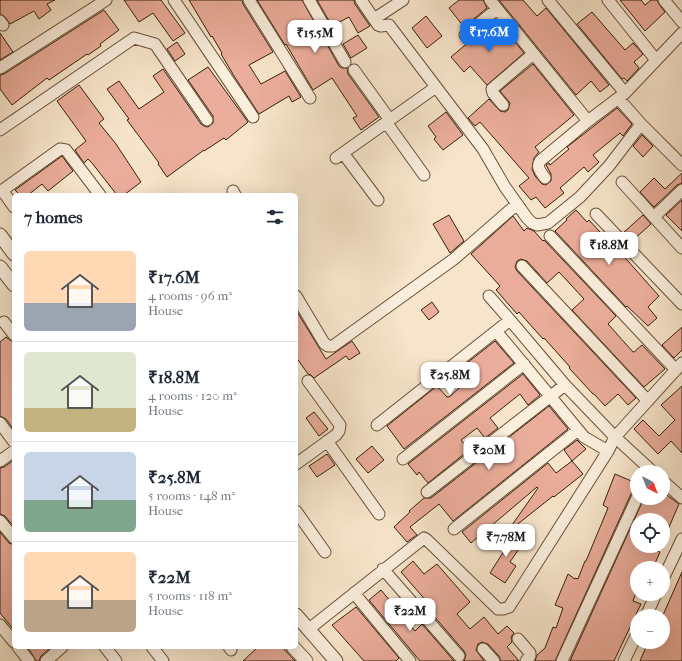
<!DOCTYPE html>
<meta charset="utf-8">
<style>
:root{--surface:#fff;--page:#f2f2f3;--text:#1f2937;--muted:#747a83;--line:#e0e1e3;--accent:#1a73e8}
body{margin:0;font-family:"IM FELL French Canon",serif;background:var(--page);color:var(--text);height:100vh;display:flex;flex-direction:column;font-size:15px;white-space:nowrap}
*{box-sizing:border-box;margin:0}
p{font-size:13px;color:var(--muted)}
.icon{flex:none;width:22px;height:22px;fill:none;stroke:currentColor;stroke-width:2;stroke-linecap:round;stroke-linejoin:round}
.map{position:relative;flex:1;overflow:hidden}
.details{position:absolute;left:12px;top:193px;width:286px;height:456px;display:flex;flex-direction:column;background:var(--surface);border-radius:6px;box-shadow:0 4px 16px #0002}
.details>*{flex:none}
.needle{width:26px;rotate:138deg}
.fabs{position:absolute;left:630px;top:465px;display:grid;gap:8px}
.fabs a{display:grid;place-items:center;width:40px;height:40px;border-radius:50%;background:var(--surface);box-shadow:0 4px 16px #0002;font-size:20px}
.price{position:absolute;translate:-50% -34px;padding:0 9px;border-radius:8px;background:#fff;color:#222;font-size:13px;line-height:26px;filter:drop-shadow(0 1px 2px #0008)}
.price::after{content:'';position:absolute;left:50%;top:24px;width:12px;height:9px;margin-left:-6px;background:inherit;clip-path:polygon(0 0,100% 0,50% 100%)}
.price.active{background:var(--accent);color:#fff}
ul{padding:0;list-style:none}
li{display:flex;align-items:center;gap:12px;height:100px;padding:0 12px}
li+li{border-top:1px solid var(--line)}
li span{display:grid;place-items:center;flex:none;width:112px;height:80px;border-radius:6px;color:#555}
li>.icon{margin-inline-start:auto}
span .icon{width:48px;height:48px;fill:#fffc;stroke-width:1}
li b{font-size:17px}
h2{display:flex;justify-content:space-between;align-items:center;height:48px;padding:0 12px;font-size:17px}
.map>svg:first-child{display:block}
.building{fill:#ebad9b;stroke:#362006}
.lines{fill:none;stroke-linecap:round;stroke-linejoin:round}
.minor-casing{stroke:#665137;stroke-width:13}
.tertiary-casing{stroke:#665137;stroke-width:15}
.minor{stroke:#faeedd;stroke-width:11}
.tertiary{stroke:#faeedd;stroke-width:13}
</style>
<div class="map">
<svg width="682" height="661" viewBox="0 0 682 661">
<rect width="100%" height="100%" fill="#f7e5cb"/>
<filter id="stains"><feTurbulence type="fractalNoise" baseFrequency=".005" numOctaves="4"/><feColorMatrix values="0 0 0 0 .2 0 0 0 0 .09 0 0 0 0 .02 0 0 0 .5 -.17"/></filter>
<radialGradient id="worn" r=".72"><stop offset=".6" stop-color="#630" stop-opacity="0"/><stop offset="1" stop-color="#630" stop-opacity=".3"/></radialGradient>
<!-- building -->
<path class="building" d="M0 0H55L47 4 51 10 39 19 34 11 10 24 5 17 0 14Z
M124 0H161L185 33 173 41 153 13 139 22Z
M189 0H242L243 4 273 52 249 65 261 84 285 71 301 97 292 102 289 96 259 114 234 76 221 54 222 53 212 36 211 37Z
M257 0H302L339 66 342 68H347L348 74 379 117 361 130 353 118 357 116 332 78 313 90 286 44 285 45Z
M317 0H354L355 4 370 26 358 33 349 17 332 26Z
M459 0H483L487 8 464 27 449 8Z
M499 0H523L537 16 546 8 609 85 600 92 591 81 576 95Z
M620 0H641L645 5 651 0H657L659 4 665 12 645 31Z
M104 10 119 30 100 44 101 46 88 55 87 54 49 80 47 78 12 105 0 89V75L4 74Z
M592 12 625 50 633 43 643 54 634 62 639 68 627 81 624 78 622 79 577 24Z
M426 16 442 36 427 48 412 28Z
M496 19 524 53 487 85 470 66 464 72 451 57Z
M0 33 13 52 0 60Z
M358 35 367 48 351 58 343 44Z
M177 42 185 54 175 61 167 49Z
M533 64 574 115 535 147 539 152 534 158 532 169 535 176 542 184 546 185 551 181V174L546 165 549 163 550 165 569 149 567 147 617 108 632 124 623 136 620 133 593 155 599 162 588 172 584 167 560 188 564 193 545 208 536 197 531 200 519 186 529 178 480 122 475 126 468 118 489 99 500 111 505 112 508 110 510 103 500 91Z
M208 67 248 122 226 140 224 138 204 151V150L167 177 158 164 159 163 127 120 129 119 107 89 119 81 139 109 164 92 153 76 163 69 201 124 204 126 208 127 213 123V116L188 80Z
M79 85 104 119 99 123 116 144 141 182 124 195H117L92 163 88 159 84 163 75 150 86 141 57 101Z
M446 112 463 135 443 150 434 139 436 137 428 126Z
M642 135 653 146 643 157 633 146Z
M62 156 73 171 48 191 42 184 28 195H20L15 190Z
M682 173V183L677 185 654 207 640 192 654 178 665 189Z
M682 200V231L666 215Z
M576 210 587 222 589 220 611 244 613 242 621 251 620 252 659 296 648 307 657 318 648 326 627 306 626 307 555 231 567 220 566 219Z
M449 215 464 241 450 253 433 224Z
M643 215 651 224 632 241 623 233Z
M513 216 524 231 527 228 534 231 543 241 544 240 616 316 608 324 633 352H634L642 345 665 369 644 387 572 310 584 299 559 272 547 283 527 261 521 259 517 261 515 267 517 271 636 398 628 405 618 394 605 406 594 394H593L569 368 570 367 544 338 543 339 519 312 517 314 496 290 500 286 471 254Z
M432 302 439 312 429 320 421 310Z
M296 310 326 359 352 341 360 353 349 360 346 356 314 378 311 375 308 374 296 357Z
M682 327V350L674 358 662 345Z
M6 337 14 343V430L6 419 0 416V342Z
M495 341 514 363 404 449 387 426 437 386 447 397H449L467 381 458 370Z
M523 374 540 395 528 405 520 394 490 418 498 428 485 438 477 428 461 440 469 450 428 483 419 472 417 475 408 464Z
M682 386V453L671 441 658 454 634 429 643 420 659 436 675 420 661 405Z
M549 406 568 429 453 521 439 504 410 527 417 535 407 542 394 527 410 512 409 511 424 498H431Z
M314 412 328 429 319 436 306 418Z
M577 440 586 449 572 461 564 450Z
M372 446 384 460 368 473 356 459Z
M327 454 335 465 317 477 309 466Z
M14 460V527L5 516 0 514V468L4 467Z
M572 461 583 474 554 497 553 496 514 527 512 525 538 488 537 487 471 543 462 532 548 463 556 473Z
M615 474 636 483 555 661H535L537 655 545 648 553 627 556 628 563 608 555 605 568 574 575 579V578L578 579 585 561H586L608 508 603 505Z
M664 493 679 504 663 541V520H637V546H659L657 551 660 552 653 568H637V590L633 601 641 604 614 661H570L644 498H663Z
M0 532 9 543 14 545V630L0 613Z
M507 532 523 543 510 562 516 566 505 583 490 573 504 551 497 547Z
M413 561 424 574 437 564 470 602 457 614 470 629 484 617 498 634 507 626 514 633 511 637 512 642 507 647 519 661H501L499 656 488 644 482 642 478 644 476 650 484 661H464L466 655 464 651 433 615 436 613 435 611 401 572Z
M682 572V661H640L646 647 650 648 653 642H663V615Z
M381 590 415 631 422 624 454 661H420L369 600Z
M356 607 399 658 396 661H364L332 625Z
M30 647H51L41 656 39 661H36L34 657 28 648Z
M258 647H282L295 661H243Z"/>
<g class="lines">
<defs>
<path id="minor" d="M174 0 253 117
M249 0 310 98
M309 0 345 62
M361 0 378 25 381 26 389 25 483 149 505 187 527 218 532 223 537 225 548 223 580 197 609 166 641 124
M490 0 588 121 625 93 682 33
M548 0 625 93
M608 0 656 60
M664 0 682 22
M374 19 403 0
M0 21 3 25
M465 35 497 9
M0 68 106 0
M354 70 390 120
M618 98 641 124 682 165
M503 105 493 93 492 89 533 54
M386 122 424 175
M0 130 134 38 155 44 207 120
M343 153 378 200
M336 158 436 87
M545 178C541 172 536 168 540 161L588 121
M622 182 682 248
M2 190 14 207
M233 191 235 195
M0 192 60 149 66 150 100 195
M596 214 682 304
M654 217 682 190
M550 236 676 370
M522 266 648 401
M296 296 324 343 328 346H333L454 259 517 204
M489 296 510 320
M4 322 14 335
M496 331 584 437 608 451
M0 423 14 442
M377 425 510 320 565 385 615 437 653 472
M327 441 379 514
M403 459 524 364
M0 461 14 451
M296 464 336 435 339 431 340 425 308 381
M663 481 682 498
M427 492 565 385
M296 511 325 552
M0 521 14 538
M454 529 578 430
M383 569 459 656
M663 579 682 539
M354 593 410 661
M646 616 656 594
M0 625 14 642
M309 629 424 538 427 540 498 609H503L509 607 608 451 615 437 682 363
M518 639 530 653V656L526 661
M18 647 29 661
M105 647 116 661
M152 647 163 661
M229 647 231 650
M483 649 494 661
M46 661 62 647
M562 661 637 498
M624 661 637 634"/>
<path id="tertiary" d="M0 235 14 254
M0 267 14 285
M296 615 336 661
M293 647 306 661"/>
</defs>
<!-- minor casing -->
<use href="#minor" class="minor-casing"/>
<!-- tertiary casing -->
<use href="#tertiary" class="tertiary-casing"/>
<!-- minor -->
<use href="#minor" class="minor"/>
<!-- tertiary -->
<use href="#tertiary" class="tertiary"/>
</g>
<rect width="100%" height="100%" filter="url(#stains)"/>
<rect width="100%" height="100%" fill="url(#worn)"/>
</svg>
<div class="fabs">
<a><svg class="needle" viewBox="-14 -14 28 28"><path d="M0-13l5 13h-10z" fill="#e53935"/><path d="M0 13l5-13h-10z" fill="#747a83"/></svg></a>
<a><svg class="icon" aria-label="locate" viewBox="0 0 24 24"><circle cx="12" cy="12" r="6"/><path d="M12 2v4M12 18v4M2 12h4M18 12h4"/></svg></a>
<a>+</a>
<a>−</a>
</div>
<b class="price active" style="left:489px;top:53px">₹17.6M</b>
<b class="price" style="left:315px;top:54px">₹15.5M</b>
<b class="price" style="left:609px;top:266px">₹18.8M</b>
<b class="price" style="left:450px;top:396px">₹25.8M</b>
<b class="price" style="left:489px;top:471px">₹20M</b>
<b class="price" style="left:506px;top:558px">₹7.78M</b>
<b class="price" style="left:410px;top:632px">₹22M</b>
<section class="details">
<h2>7 homes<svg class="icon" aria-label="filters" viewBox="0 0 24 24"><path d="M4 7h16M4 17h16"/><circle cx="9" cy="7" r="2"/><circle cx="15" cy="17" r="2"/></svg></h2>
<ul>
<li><span style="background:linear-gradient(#ffd9b3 65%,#9aa5b1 0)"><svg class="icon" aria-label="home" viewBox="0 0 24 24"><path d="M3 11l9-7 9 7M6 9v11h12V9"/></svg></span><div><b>₹17.6M</b><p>4 rooms · 96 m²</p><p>House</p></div></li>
<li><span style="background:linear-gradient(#dfe7d0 70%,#c2b280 0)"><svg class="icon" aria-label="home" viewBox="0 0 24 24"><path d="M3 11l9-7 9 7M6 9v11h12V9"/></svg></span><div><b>₹18.8M</b><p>4 rooms · 120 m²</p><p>House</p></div></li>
<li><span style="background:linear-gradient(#c9d6e8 60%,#7fa58c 0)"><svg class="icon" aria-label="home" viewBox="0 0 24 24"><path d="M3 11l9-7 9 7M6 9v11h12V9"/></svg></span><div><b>₹25.8M</b><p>5 rooms · 148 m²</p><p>House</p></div></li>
<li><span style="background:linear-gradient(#ffd9b3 60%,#b9a48a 0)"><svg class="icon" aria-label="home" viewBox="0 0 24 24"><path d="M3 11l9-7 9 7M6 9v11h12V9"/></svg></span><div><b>₹22M</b><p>5 rooms · 118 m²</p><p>House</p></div></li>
</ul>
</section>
</div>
